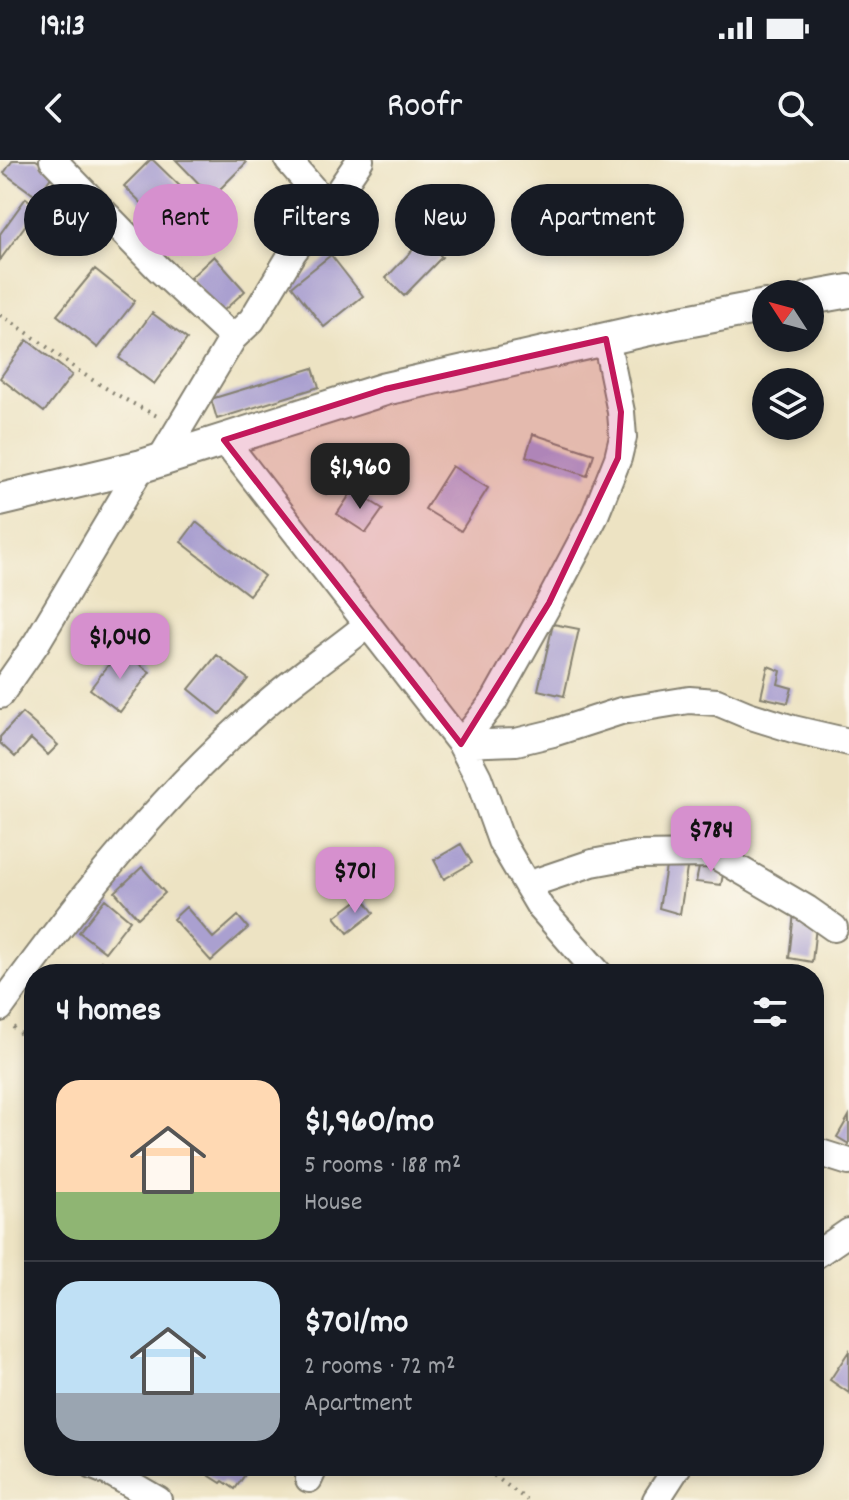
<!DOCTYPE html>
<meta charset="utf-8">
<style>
:root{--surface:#171b24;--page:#20242c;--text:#f1f3f6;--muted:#9ea1a6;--line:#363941;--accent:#d690ce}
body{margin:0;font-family:Dekko,sans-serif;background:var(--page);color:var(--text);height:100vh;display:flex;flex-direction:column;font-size:30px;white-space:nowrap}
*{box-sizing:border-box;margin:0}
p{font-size:26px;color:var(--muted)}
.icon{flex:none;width:44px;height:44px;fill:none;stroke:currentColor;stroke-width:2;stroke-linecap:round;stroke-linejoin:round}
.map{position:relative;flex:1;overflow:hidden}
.details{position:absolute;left:24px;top:804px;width:800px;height:512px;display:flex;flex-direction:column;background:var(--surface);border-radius:32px;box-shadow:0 4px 12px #0003}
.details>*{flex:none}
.guide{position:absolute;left:24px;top:24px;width:802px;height:72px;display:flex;gap:16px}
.needle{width:52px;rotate:306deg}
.tools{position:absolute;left:752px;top:120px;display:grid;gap:16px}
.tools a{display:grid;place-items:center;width:72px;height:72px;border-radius:50%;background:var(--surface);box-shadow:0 4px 12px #0003;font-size:40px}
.price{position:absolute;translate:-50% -68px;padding:0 18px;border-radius:16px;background:var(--accent);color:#111;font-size:26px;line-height:52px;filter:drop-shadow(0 2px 4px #0008)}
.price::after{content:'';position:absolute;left:50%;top:48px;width:24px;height:18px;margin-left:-12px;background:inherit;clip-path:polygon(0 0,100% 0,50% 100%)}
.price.on{background:#222;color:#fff}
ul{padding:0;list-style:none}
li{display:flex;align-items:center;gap:24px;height:200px;padding:0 32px}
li+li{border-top:2px solid var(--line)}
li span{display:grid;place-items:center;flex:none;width:224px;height:160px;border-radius:24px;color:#555}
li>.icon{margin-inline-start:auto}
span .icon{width:96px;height:96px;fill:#fffc;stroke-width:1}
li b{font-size:34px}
h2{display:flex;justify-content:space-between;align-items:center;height:96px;padding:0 32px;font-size:34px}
.tag{padding:0 28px;border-radius:36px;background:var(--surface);box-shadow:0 4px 12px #0003;font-size:28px;line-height:72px}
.tag.on{background:var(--accent);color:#111}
.status{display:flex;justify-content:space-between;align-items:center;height:56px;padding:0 40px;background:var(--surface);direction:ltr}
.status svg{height:22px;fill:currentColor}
header{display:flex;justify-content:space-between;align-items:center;height:104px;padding:0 32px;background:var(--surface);font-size:36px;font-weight:600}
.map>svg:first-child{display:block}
.building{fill:#aaa0d0}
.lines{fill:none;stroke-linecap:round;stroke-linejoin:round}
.minor-casing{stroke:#848070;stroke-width:30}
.tertiary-casing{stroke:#848070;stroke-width:36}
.path{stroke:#848070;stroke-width:4;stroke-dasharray:2 6;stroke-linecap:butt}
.minor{stroke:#fff;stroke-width:26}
.tertiary{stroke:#fff;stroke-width:32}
.marked{fill:#c2185b;fill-opacity:0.2;stroke:#c2185b;stroke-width:6;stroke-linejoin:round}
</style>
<div class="status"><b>19:13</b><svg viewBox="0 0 49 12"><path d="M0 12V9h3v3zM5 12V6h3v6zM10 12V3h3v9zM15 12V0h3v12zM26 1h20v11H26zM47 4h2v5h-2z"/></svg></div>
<header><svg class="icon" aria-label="back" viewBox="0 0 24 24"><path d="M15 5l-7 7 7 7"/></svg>Roofr<svg class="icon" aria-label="search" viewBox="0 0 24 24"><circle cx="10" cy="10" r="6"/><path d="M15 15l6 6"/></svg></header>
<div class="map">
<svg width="849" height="1340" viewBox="0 0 849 1340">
<rect width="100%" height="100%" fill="#fbf7ec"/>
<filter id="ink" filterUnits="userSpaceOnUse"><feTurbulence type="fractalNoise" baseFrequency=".0125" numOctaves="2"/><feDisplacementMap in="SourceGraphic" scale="16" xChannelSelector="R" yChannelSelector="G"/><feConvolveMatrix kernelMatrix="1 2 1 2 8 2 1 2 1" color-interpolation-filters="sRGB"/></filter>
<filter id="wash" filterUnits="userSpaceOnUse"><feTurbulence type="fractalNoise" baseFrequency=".006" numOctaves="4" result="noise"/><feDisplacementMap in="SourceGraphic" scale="32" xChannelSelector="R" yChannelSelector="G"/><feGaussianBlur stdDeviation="1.8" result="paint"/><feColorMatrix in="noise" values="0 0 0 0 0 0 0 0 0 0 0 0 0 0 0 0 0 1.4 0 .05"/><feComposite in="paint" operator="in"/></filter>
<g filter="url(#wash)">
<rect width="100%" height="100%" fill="#ede3c3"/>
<g id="blocks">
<!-- building -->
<path class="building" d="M13 0H36L54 13 37 37 4 13Z
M150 0H153L187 33 160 61 124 26Z
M176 0H243L246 3 212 37Z
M26 38 38 48 0 100V74Z
M57 46 84 66 77 76 50 56Z
M423 79 442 97 404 136 386 118Z
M331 95 363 136 324 167 292 126Z
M214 96 245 131 221 153 190 118Z
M95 109 135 141 98 188 57 155Z
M152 153 187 179 154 224 119 198Z
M27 180 72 215 44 252 0 218Z
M313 208 319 227 217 259 211 239Z
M533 274 594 294 587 316 526 296Z
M330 297 344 307 326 334 312 324Z
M452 306 488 328 461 371 425 349Z
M353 330 383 349 366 373 337 354Z
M196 362 264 416 249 435 181 382Z
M553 464 579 469 564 536 538 530Z
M120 490 150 512 120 552 90 529Z
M217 495 248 519 220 554 189 529Z
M768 506 781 511 778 524 792 528 788 543 761 537Z
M22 553 58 585 48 595 31 579 15 597 0 583V577Z
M461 684 472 703 444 719 434 700Z
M667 701 688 702 680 754 659 748Z
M700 703 725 704 721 725 696 722Z
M142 707 165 733 138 758 115 732Z
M362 737 374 753 348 773 335 757Z
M105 739 130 760 105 792 79 772Z
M186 747 213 778 238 756 248 768 211 801 173 759Z
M794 753 817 757 812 802 789 798Z
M101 801 118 814H91Z
M849 956V984L837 977Z
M849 1191V1233L830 1220Z
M202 1306H251L235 1329 223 1321 221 1323 207 1314 209 1311Z"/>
</g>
</g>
<g filter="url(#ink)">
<use href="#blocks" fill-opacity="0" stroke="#848070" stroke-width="2"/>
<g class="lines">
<defs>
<path id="minor" d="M53 0 158 108 233 178
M288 0 328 47
M224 280 461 584 478 617 501 681 540 747 599 814
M160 300 233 178 252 160 293 92 328 47 360 0
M0 535 37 482 142 306
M461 584 494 541 549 443 594 358 618 298 623 277 621 252 606 179
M461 584 516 582 553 573 621 551 689 540 717 542 748 555 793 569 849 582
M527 725 592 703 636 695 713 694 807 749 834 768
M0 848C79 739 163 633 266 544 298 516 334 492 367 465
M814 991 849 1002
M814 1096 849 1072
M93 1306 113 1314 158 1340
M309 1319 315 1306
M656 1340 678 1306"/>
<path id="tertiary" d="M810 138 849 131
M0 340 142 306 385 229 676 163 766 146"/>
</defs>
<!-- minor casing -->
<use href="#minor" class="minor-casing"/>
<!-- tertiary casing -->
<use href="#tertiary" class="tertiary-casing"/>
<!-- path -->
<path class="path" d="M0 155C27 171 51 190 76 209 102 227 129 242 157 256
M13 867 34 886
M481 1306 527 1340"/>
<!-- minor -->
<use href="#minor" class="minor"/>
<!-- tertiary -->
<use href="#tertiary" class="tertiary"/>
</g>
</g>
<!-- marked area -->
<path class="marked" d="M606 179 621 252 618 298 549 443 461 584 224 280 385 229Z"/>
</svg>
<div class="tools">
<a><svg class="needle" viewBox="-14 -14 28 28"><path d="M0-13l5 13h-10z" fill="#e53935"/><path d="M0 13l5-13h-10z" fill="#9ea1a6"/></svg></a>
<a><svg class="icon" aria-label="layers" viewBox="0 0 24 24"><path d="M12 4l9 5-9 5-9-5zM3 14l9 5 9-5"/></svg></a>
</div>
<b class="price on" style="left:360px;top:351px">$1,960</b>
<b class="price" style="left:120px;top:521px">$1,040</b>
<b class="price" style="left:711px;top:714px">$784</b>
<b class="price" style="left:355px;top:755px">$701</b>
<div class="guide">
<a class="tag">Buy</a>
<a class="tag on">Rent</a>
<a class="tag">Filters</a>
<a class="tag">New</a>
<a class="tag">Apartment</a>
</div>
<section class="details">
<h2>4 homes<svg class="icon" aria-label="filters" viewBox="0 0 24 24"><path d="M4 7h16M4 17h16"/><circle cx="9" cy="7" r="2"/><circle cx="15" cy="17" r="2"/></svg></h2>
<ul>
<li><span style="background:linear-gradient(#ffd9b3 70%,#8fb573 0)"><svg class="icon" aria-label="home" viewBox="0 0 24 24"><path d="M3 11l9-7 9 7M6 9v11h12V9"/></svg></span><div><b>$1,960/mo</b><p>5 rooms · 188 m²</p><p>House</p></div></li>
<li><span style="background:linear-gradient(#bfe0f5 70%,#9aa5b1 0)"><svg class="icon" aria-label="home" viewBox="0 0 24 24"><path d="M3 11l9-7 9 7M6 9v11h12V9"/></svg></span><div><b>$701/mo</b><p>2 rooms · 72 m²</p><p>Apartment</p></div></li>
</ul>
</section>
</div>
